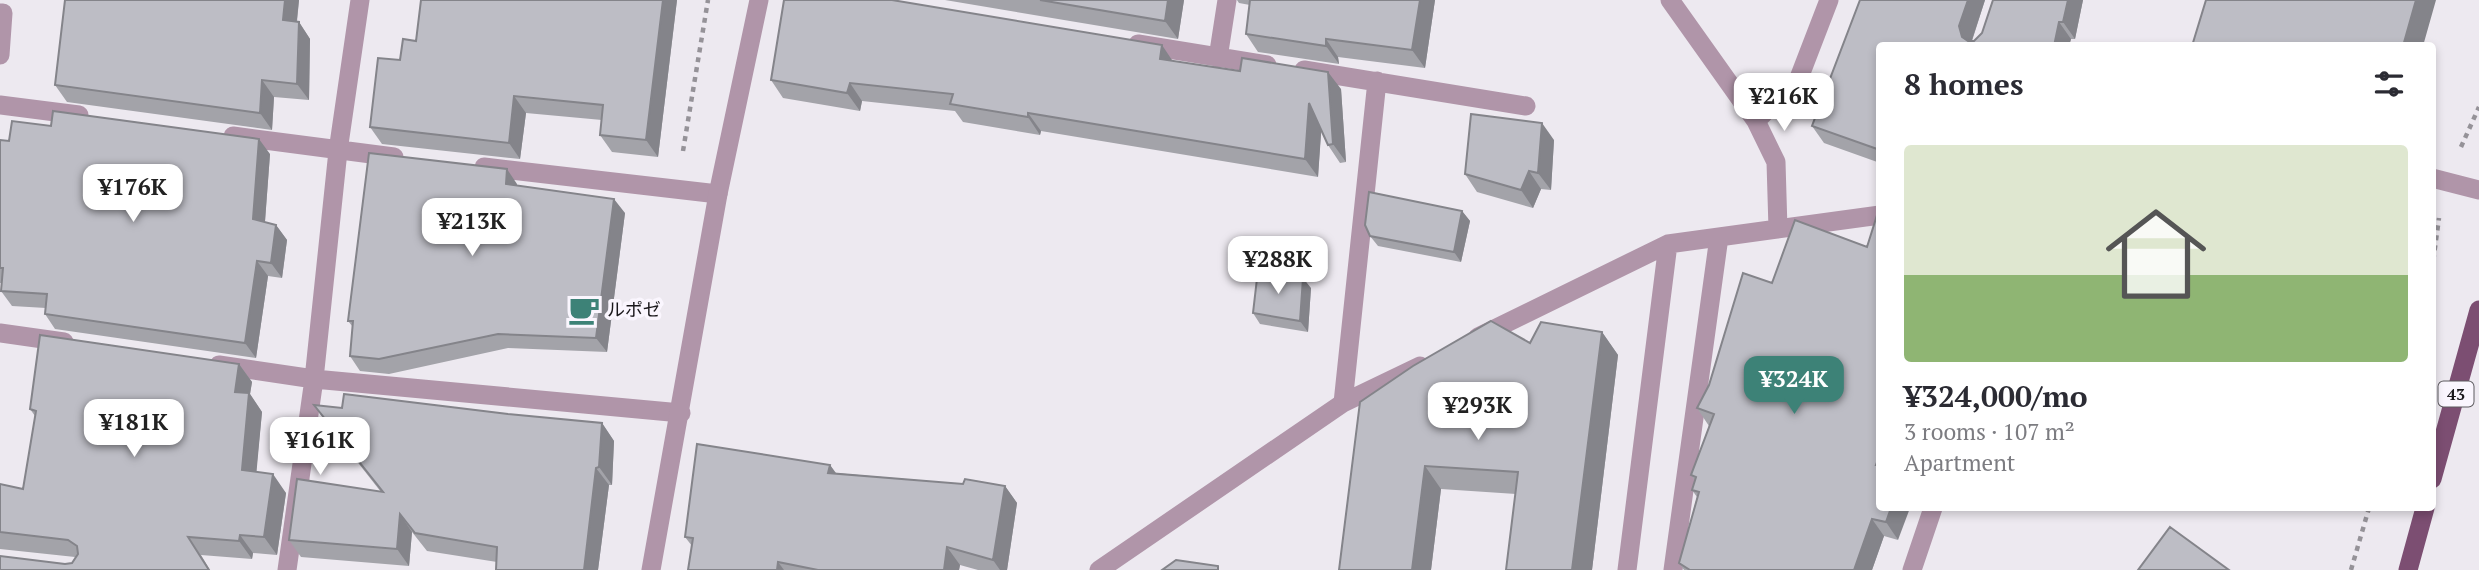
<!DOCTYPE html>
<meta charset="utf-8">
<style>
:root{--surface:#fff;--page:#f7f7f7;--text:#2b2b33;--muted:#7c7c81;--line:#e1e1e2;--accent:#3d8277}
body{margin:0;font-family:"PT Serif","Noto Sans JP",serif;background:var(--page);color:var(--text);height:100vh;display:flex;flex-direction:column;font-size:26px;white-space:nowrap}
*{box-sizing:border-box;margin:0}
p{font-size:23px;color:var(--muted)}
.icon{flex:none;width:38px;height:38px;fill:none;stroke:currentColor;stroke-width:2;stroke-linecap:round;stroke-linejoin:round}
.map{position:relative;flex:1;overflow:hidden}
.drawer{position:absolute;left:1876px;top:42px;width:560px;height:469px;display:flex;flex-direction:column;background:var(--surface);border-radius:7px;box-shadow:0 4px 10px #0003}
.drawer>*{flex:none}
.price{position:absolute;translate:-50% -60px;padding:0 16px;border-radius:14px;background:#fff;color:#222;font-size:23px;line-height:46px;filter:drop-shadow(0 2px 4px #0008)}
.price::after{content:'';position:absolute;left:50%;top:42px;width:21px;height:16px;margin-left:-10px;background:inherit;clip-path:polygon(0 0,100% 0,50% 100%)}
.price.on{background:var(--accent);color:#fff}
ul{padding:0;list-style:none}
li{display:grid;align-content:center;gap:14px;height:371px;padding:0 28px}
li+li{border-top:2px solid var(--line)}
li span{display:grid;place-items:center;height:217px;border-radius:7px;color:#555}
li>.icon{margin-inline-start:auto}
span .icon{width:126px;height:126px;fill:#fffc;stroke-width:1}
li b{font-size:30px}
h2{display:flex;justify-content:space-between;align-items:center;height:84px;padding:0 28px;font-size:30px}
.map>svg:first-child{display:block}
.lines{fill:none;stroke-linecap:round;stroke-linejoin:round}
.path{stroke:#959298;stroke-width:4.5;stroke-dasharray:5 5;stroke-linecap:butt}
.minor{stroke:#b095a9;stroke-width:19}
.tertiary{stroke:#b095a9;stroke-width:19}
.primary{stroke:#7c4e72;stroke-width:19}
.wall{fill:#a3a3a9}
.shaded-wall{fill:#84848a}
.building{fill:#bdbdc5;stroke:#84848a;stroke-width:2}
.labels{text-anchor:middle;stroke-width:7;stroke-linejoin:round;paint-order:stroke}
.shield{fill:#faf6fe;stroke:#5d5b5f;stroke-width:2}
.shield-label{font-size:16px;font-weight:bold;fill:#1a181b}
.poi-label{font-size:18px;fill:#1a181b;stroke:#faf6fe;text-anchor:start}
</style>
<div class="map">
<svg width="2479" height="570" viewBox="0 0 2479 570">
<rect width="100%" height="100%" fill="#ede9f0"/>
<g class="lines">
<!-- path -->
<path class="path" d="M2461 147 2479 107
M683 151 708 0
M2432 270 2439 218
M2351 570 2369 508"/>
<!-- minor -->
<path class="minor" d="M1670 0 1756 121 1776 162 1778 229
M0 13H3L0 55
M1138 44 1267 65
M1218 58 1227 0
M1304 70 1526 106
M0 105 79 115
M1756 121 1799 78 1829 0
M233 136 394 157
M484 167 718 194
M2432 178 2479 190
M0 333 64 342
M1478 337 1668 244 1880 215
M219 365 314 379 681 413
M1343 403 1377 81
M287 570 314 379 338 151 360 0
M1099 570 1343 403 1420 366
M1627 570 1668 244
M1673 570 1719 237
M1912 570 1933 508"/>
<!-- tertiary -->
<path class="tertiary" d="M651 570 718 194 759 0"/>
<!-- primary -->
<path class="primary" d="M2432 479 2479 310
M2408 570 2425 508"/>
</g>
<!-- wall -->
<path class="wall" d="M65 0H299L297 22H299L310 39 309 100 274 97 272 130 67 102 55 85Z
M677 0 658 157 612 152 600 135 602 120 526 113 520 159 382 144 370 127 400 60 416 41Z
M945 0H1184L1178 39Z
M1237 0H1435L1425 68 1338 57 1339 64 1258 52 1246 34 1250 5 1239 3Z
M1860 0H1985L1972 41H1974L1982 33 1993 0H2083L2075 39H2071L2069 46H1880V163L1824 143 1812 126Z
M1173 61 1341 89 1346 162 1340 163 1328 145 1321 130 1318 177 1041 131 1040 135 963 122 955 111 862 101 860 111 783 98 771 80Z
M51 126 270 154 265 222 276 225 287 240 282 278 268 276 256 358 55 329 45 314 46 308 12 306 1 291 2 283H0V140L9 141Z
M1554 140 1551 190 1541 189 1533 208 1477 192 1465 174Z
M517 184V185L625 213 607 352 508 348 389 374 360 371 350 356 353 327 348 321Z
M1462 211 1470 221 1461 262 1378 246 1370 236Z
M1867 247 1880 508 1898 540 1884 536 1872 570H1684L1679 563 1697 497 1692 490 1695 481 1691 475 1709 426 1697 408 1772 283Z
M1311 288 1308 332 1260 324 1253 313Z
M1602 332 1618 355 1592 570H1506L1516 494 1441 489 1431 570H1339L1530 343Z
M239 364 252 382 250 394 262 412 256 472 286 493 277 555 253 553 252 559 201 555 210 570H0L65 564 72 563 75 557 0 549V484L23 489 35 416 30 409Z
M314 405 342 408 508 414 602 423 614 441 612 485H609L598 570H496L497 562 427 551 412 532 409 566 301 557 289 540 381 492 326 422Z
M830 465 836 473 963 484 1005 486 1017 503 1007 570H978L960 565 959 570H688L692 546 685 537Z"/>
<!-- shaded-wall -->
<path class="shaded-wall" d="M285 0H299L295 37 283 20Z
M663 0H677L658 157 646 140Z
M1168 0H1184L1178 39 1165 21Z
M1420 0H1435L1425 68 1412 50Z
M1968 0H1985L1971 43 1962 37 1959 26Z
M2068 0H2083L2075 39 2063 22Z
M2416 0H2436L2423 46H2403Z
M299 22 310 39 309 100 297 84Z
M2059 22 2071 39 2069 46H2054Z
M1326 39 1338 57 1339 64 1326 46Z
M1162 45 1174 63 1160 59Z
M1328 72 1341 89 1346 162 1333 144Z
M262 80 274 97 272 130 260 113Z
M850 83 862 101 860 111 847 93Z
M514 96 526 113 520 159 509 143Z
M1309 103 1322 121 1318 177 1305 159Z
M1028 113 1041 131 1040 135 1028 117Z
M1542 123 1554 140 1551 190 1538 173Z
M259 139 270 154 264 234 253 219Z
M507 169 517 184 516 198 506 184Z
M1529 171 1541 189 1533 208 1521 190Z
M614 199 625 213 607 352 596 338Z
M1462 211 1470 221 1461 262 1454 252Z
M276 225 287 240 282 278 271 263Z
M257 261 268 276 256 358 245 343Z
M1303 278 1311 288 1308 332 1300 321Z
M1602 332 1618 355 1592 570H1572Z
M239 364 252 382 250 394 262 412 255 488 242 470 235 392Z
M602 423 614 441 612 485 599 467Z
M830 465 842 482 828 473Z
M1425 466 1441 489 1431 570H1412Z
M596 468 609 485 598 570H584Z
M273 474 286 493 277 555 264 537Z
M1005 486 1017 503 1007 570H1000L993 560Z
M1891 508H1910L1898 540 1886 522Z
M400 514 412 532 409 566 397 549Z
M1872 519 1884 536 1872 570H1854Z
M240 535 253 553 252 559 239 541Z
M947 547 960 565 959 570H944Z
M778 562 784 570H777Z"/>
<!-- building -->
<path class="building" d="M65 0H285L283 20 299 22 297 84 262 80 260 113 55 85Z
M421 0H663L646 140 600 135 603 105 514 96 509 143 370 127 378 58 400 60 403 39 416 41Z
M784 0H892L1162 45 1160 59 1240 71 1242 58 1328 72 1333 144 1328 145 1309 103 1305 159 1028 113V117L950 104 953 94 850 83 847 93 771 80Z
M1040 0H1168L1165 21Z
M1250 0H1420L1412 50 1326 39V46L1246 34Z
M1860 0H1968L1959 26 1962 37 1968 41H1974L1982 33 1993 0H2068L2063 22H2059L2054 46H1880V150L1812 126Z
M2206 0H2416L2403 46H2192Z
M53 111 259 139 253 219 276 225 271 263 257 261 245 343 45 314 47 294 1 291 3 268H0V140L9 141 12 121 51 126Z
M1471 114 1542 123 1538 173 1529 171 1521 190 1465 174Z
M369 153 507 169 506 184 614 199 596 338 498 334 379 359 350 356 353 321H348Z
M1369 192 1462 211 1454 252 1370 236 1365 225Z
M1878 212 1880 213V454L1876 465H1880V508H1891L1886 522 1872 519 1854 570H1690L1679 563 1699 492 1692 490 1696 477 1691 475 1714 414 1697 408 1709 385 1743 273 1772 283 1795 220 1867 247Z
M1258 270 1303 278 1300 321 1253 313Z
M1491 321 1530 343 1541 322 1602 332 1572 570H1506L1518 472 1425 466 1412 570H1339L1360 402 1413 366Z
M40 335 239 364 235 392 249 393 242 470 273 474 264 537 240 535 239 541 188 537 209 570H0V556L65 564 72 563 78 554 77 546 68 540 0 532V484L23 489 36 411 30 409Z
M344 394 508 414 602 423 599 467 596 468 584 570H496L497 547 415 533 400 514 397 549 289 540 297 479 383 492 314 405 342 408Z
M697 444 830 465 828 473 963 484 965 479 1005 486 993 560 947 547 944 570H818L778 562 777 570H688L693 538 685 537Z
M2170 527 2229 570H2138Z
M1176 560 1218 566V570H1162Z"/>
<!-- icons -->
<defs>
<symbol id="cafe-bare" viewBox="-9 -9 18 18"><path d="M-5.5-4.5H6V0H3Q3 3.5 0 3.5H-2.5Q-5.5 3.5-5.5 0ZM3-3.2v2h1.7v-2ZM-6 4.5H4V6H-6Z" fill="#3d8277" stroke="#faf6fe" stroke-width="2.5" paint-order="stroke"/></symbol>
</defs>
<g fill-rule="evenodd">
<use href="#cafe-bare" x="562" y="288" width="44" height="44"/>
</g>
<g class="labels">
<!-- shield labels -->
<rect class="shield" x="2438.5" y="381.5" width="35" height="25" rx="5"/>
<g class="shield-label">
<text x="2456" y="400">43</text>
</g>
<!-- poi labels -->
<g class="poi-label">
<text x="607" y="316">ルポゼ</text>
</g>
</g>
</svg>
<b class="price" style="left:1784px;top:133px">¥216K</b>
<b class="price" style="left:133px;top:224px">¥176K</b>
<b class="price" style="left:472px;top:258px">¥213K</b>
<b class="price" style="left:1278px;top:296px">¥288K</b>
<b class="price on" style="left:1794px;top:416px">¥324K</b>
<b class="price" style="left:1478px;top:442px">¥293K</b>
<b class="price" style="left:134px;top:459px">¥181K</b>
<b class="price" style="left:320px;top:477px">¥161K</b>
<section class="drawer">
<h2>8 homes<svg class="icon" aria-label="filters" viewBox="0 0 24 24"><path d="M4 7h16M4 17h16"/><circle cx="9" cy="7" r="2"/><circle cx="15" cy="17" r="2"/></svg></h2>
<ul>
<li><span style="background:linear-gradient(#dfe7d0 60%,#8fb573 0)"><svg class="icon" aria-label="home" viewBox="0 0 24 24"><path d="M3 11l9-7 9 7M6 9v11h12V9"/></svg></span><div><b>¥324,000/mo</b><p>3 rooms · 107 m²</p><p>Apartment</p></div></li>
</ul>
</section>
</div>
